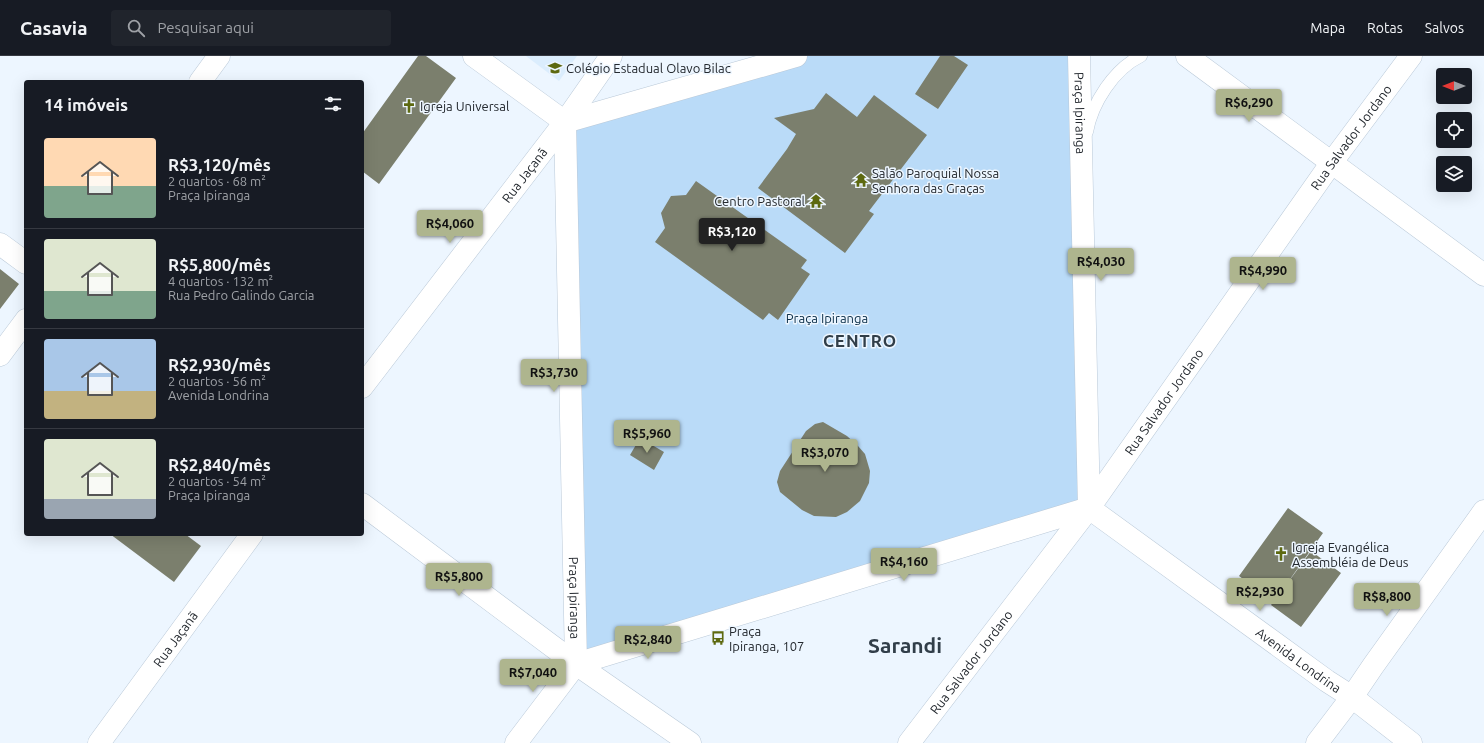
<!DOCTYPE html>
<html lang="pt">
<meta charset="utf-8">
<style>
:root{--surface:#171b24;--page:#20242c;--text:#f1f3f6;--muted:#9ea1a6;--line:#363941;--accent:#aeb58e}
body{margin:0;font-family:Ubuntu,sans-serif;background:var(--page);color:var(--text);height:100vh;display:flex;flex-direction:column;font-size:15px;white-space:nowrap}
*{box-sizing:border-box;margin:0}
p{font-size:13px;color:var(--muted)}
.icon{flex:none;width:22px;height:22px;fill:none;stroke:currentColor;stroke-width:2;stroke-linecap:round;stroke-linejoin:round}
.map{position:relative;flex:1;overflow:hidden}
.drawer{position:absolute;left:24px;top:24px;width:340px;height:456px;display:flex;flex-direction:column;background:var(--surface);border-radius:4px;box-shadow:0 4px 16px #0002}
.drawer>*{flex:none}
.needle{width:26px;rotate:270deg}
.buttons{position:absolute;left:1436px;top:12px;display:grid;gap:8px}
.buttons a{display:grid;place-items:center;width:36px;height:36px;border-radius:4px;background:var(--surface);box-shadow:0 4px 16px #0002;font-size:20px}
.price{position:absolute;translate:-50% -34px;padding:0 9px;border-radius:4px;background:var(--accent);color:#111;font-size:13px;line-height:26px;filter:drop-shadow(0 1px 2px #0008)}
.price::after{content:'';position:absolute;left:50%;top:24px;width:12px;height:9px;margin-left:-6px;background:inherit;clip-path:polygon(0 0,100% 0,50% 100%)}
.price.current{background:#222;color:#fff}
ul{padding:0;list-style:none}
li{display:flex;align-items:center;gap:12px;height:100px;padding:0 20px}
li+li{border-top:1px solid var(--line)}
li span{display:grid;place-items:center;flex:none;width:112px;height:80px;border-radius:4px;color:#555}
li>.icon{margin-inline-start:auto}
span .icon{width:48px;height:48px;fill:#fffc;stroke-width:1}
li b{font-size:17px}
h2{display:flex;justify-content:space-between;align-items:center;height:48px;padding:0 20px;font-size:17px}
header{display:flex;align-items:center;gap:24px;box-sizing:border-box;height:56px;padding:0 20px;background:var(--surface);border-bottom:1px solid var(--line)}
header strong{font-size:19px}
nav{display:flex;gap:22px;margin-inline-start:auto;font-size:14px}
.search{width:280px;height:36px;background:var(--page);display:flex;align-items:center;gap:10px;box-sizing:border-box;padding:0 14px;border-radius:4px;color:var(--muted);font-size:15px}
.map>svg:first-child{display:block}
.built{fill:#dbedfd}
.green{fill:#badbf8}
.building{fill:#7b7f6d}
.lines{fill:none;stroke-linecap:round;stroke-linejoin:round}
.lane-casing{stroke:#bac9d8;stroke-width:13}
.street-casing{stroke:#bac9d8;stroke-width:23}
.secondary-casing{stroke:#bac9d8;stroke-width:23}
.lane{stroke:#fff;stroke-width:12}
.street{stroke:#fff;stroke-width:22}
.secondary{stroke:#fff;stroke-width:22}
.labels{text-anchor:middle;stroke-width:3;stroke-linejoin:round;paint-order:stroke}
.poi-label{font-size:13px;fill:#24292f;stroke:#edf6ff;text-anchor:start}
.street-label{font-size:13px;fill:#24292f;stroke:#edf6ff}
.park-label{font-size:13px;fill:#0a2e49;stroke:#edf6ff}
.district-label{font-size:17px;font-weight:bold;letter-spacing:1px;fill:#313e49;stroke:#edf6ff}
.town-label{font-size:21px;font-weight:bold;fill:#313e49;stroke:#edf6ff}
</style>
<header>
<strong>Casavia</strong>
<div class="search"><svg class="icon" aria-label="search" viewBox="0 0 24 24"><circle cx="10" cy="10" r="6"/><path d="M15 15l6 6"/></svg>Pesquisar aqui</div>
<nav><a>Mapa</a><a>Rotas</a><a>Salvos</a></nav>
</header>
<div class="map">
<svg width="1484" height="687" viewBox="0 0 1484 687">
<rect width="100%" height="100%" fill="#edf6ff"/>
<!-- built -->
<path class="built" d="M526 0H577L559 25Z"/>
<!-- green -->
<path class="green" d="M796 0H1079L1089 452 576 608 565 66Z"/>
<!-- building -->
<path class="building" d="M418 0H426L456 22 379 128 362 115V78Z
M940 0H954L968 9 938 53 915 38Z
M826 37 857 61 874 39 927 79 869 155 874 158 845 197 758 132 787 93 796 78 774 62 814 53Z
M696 125 807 204 801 212 810 218 778 264 769 257 763 264 655 186 665 172 661 157 671 140 686 139Z
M0 213 19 228 0 253Z
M823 366 847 380 858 390 865 398 870 415 869 427 860 445 847 456 836 461 814 460 802 454 780 436 777 426 780 415 806 375 815 368Z
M640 382 664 396 654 414 630 399Z
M1288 452 1323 477 1278 540 1311 495 1341 517 1301 571 1271 549 1274 545 1239 520Z
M110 478H185L201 490 174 526Z"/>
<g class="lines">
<defs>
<path id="lane" d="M1087 76C1092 47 1114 13 1141 0"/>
<g id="street">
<path d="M1187 0 1484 219"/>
<path d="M200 26 219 0"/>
<path d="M0 299 26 264"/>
<path id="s1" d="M362 331 565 66 611 0"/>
<path id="s2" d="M99 687 252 478"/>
<path id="s3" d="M909 687 1089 452 1332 106 1411 0"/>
<path d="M1317 687 1352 641 1373 610 1484 455"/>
</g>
<g id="secondary">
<path d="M474 0 565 66"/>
<path id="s4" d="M1079 0 1089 452"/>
<path id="s5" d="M565 66 576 608"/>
<path d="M565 66 796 0"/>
<path d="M0 188 26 207"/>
<path d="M362 448 576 608 690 687"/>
<path id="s6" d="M1089 452 1327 625 1352 641 1411 687"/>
<path d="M576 608 1089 452"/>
<path d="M516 687 576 608"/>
</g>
</defs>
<!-- lane casing -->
<use href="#lane" class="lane-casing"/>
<!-- street casing -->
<use href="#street" class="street-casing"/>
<!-- secondary casing -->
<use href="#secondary" class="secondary-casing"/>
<!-- lane -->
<use href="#lane" class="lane"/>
<!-- street -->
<use href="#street" class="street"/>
<!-- secondary -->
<use href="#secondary" class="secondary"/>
</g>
<!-- icons -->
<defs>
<symbol id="school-bare" viewBox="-9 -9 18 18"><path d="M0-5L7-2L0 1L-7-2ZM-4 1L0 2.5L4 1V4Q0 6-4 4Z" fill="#5d6910" stroke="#edf6ff" stroke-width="2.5" paint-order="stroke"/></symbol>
<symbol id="church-bare" viewBox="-9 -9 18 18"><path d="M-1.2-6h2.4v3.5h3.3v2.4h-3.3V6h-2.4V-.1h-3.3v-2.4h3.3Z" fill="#5d6910" stroke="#edf6ff" stroke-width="2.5" paint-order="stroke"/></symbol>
<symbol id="temple-bare" viewBox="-9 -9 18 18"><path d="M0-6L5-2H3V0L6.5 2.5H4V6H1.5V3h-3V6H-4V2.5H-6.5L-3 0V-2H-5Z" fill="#5d6910" stroke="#edf6ff" stroke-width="2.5" paint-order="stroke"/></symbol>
<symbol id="bus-bare" viewBox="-9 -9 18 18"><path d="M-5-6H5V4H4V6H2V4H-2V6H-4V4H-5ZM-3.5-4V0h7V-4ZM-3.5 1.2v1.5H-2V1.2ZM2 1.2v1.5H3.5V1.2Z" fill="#5d6910" stroke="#edf6ff" stroke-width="2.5" paint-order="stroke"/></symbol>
</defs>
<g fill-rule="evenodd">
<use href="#school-bare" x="545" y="2" width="20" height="20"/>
<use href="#church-bare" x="399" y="40" width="20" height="20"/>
<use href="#temple-bare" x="851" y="114" width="20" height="20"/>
<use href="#temple-bare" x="806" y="135" width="20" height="20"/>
<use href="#church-bare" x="1271" y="488" width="20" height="20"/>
<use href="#bus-bare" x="708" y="572" width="20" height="20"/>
</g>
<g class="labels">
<!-- poi labels -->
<g class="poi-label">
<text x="566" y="17">Colégio Estadual Olavo Bilac</text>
<text x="420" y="55">Igreja Universal</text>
<text x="872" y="122">Salão Paroquial Nossa<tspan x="872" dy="15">Senhora das Graças</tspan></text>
<text x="805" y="150" text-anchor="end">Centro Pastoral</text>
<text x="1292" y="496">Igreja Evangélica<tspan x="1292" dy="15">Assembléia de Deus</tspan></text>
<text x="729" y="580">Praça<tspan x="729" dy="15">Ipiranga, 107</tspan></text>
</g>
<!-- street labels -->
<g class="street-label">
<text dy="5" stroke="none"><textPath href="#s4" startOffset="57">Praça Ipiranga</textPath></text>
<text dy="5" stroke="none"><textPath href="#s3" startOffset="750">Rua Salvador Jordano</textPath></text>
<text dy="5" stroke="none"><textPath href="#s1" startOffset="267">Rua Jaçanã</textPath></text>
<text dy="5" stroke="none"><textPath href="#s3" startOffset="426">Rua Salvador Jordano</textPath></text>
<text dy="5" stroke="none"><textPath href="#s5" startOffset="476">Praça Ipiranga</textPath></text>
<text dy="5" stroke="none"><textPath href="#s2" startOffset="129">Rua Jaçanã</textPath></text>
<text dy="5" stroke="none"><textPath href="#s6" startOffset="259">Avenida Londrina</textPath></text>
<text dy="5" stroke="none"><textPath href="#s3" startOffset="102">Rua Salvador Jordano</textPath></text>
</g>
<!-- park labels -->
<g class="park-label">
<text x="827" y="267">Praça Ipiranga</text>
</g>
<!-- district labels -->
<g class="district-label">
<text x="860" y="291">CENTRO</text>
</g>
<!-- town labels -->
<g class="town-label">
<text x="905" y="597">Sarandi</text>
</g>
</g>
</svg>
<div class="buttons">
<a><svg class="needle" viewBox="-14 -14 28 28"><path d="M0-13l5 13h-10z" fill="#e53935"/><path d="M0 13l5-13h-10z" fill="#9ea1a6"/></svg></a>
<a><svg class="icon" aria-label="locate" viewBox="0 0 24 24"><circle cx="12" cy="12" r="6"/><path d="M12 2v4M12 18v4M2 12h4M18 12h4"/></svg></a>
<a><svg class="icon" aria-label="layers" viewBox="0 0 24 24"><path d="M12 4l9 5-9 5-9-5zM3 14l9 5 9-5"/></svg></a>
</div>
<b class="price" style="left:1249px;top:67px">R$6,290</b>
<b class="price" style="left:450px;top:188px">R$4,060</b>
<b class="price current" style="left:732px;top:196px">R$3,120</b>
<b class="price" style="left:1101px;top:226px">R$4,030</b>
<b class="price" style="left:1263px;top:235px">R$4,990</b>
<b class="price" style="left:554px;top:337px">R$3,730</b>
<b class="price" style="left:647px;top:398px">R$5,960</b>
<b class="price" style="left:825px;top:417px">R$3,070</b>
<b class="price" style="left:904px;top:526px">R$4,160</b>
<b class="price" style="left:459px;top:541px">R$5,800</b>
<b class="price" style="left:1260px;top:556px">R$2,930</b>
<b class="price" style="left:1387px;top:561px">R$8,800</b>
<b class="price" style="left:648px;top:604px">R$2,840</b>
<b class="price" style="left:533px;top:637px">R$7,040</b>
<section class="drawer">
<h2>14 imóveis<svg class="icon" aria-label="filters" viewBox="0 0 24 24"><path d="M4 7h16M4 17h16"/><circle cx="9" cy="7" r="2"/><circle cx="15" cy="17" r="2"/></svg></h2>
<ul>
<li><span style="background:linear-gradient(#ffd9b3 60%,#7fa58c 0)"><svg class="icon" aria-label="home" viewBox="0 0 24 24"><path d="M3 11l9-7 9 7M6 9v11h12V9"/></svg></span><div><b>R$3,120/mês</b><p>2 quartos · 68 m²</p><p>Praça Ipiranga</p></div></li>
<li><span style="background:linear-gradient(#dfe7d0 65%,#7fa58c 0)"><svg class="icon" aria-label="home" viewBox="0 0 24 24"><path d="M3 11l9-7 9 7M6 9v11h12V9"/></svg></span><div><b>R$5,800/mês</b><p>4 quartos · 132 m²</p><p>Rua Pedro Galindo Garcia</p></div></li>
<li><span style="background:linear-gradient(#a9c7e8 65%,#c2b280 0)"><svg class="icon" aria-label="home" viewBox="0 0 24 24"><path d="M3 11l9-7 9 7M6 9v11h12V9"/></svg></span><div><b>R$2,930/mês</b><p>2 quartos · 56 m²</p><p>Avenida Londrina</p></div></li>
<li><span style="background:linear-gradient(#dfe7d0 75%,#9aa5b1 0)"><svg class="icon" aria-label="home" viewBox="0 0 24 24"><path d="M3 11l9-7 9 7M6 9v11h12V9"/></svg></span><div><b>R$2,840/mês</b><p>2 quartos · 54 m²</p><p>Praça Ipiranga</p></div></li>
</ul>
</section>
</div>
